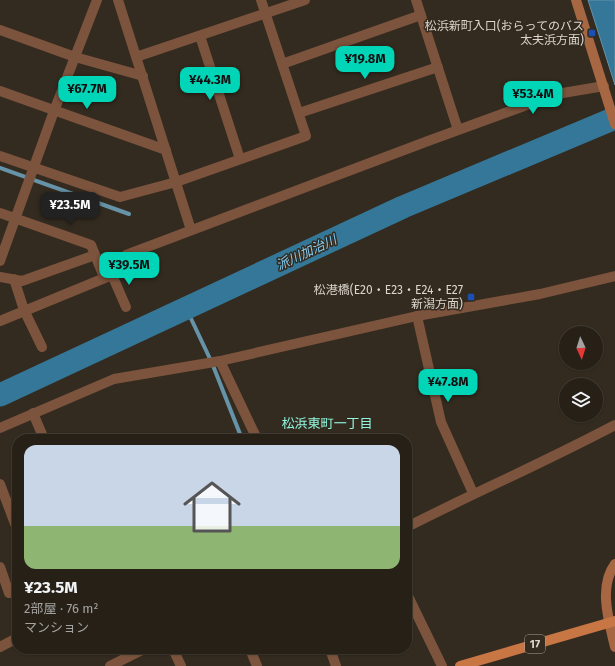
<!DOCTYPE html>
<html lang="ja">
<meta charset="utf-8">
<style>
:root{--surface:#262017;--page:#322d24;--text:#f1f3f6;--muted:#a4a3a1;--line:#423e36;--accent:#00d5b7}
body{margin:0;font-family:"Fira Sans","Noto Sans JP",sans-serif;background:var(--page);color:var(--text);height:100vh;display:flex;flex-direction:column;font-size:15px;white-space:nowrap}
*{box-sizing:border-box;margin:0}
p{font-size:13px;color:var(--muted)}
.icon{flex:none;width:22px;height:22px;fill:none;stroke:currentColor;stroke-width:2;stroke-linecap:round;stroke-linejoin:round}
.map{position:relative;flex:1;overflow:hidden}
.drawer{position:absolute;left:12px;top:434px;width:400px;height:220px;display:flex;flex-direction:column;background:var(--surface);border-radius:16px;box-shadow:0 1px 3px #0004,0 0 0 1px var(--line)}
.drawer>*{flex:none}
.needle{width:26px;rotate:176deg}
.controls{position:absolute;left:559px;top:326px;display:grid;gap:8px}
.controls a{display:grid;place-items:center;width:44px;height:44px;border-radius:50%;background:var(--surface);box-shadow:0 1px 3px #0004,0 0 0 1px var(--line);font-size:20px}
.price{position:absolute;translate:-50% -34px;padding:0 9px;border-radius:8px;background:var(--accent);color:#111;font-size:13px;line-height:26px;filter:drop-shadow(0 1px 2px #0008)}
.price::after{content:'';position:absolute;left:50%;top:24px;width:12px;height:9px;margin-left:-6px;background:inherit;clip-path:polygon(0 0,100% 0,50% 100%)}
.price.active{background:#222;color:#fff}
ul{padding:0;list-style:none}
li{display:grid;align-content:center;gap:8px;height:212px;padding:0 12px}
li+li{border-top:1px solid var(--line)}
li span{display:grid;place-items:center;height:124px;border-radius:12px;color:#555}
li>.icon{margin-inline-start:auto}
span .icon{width:72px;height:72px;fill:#fffc;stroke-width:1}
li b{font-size:17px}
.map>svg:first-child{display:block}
.water{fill:#347798;stroke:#6693a8}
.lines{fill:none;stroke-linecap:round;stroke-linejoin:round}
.stream{stroke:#6693a8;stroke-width:4}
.river{stroke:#347798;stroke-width:23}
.minor{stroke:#7c533c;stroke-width:10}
.tertiary{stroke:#7c533c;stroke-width:10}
.secondary{stroke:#a76742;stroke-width:10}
.primary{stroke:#c97645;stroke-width:10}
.transit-dot{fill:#1a4fb4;stroke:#332b1f;stroke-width:1.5}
.labels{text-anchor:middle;stroke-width:3;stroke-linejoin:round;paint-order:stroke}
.shield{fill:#332b1f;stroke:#a9a29a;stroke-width:1}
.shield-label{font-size:11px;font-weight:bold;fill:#dbd5ce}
.poi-label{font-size:12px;fill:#dbd5ce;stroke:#332b1f;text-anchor:end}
.water-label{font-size:13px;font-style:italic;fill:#85cef5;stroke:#332b1f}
.neighbourhood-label{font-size:13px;fill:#91f5de;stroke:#332b1f}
</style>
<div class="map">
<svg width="615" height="666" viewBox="0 0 615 666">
<rect width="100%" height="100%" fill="#332b1f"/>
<!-- water -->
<path class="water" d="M588 0H615V85Z"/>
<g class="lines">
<!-- stream -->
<path class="stream" d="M0 168 129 214
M186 308 212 363 242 439"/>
<!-- river -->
<path class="river" d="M0 395 403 207 615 118"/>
<!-- minor -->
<path class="minor" d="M118 0 191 230
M416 0 458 130
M0 30 75 57 143 76
M200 36 240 159
M136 57 305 0
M282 64 421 15
M0 91 166 150
M299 113 438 67
M0 156 120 197 176 182 306 136 261 0
M0 213 91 245 104 277
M0 261 54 111 97 0
M112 275 126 307
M0 277 22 281 95 255
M14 279 24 310 42 347
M417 316 441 422 473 493
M0 321 112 275 126 255 428 141 557 94 604 86
M33 413 44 439
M0 484 17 529
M407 527C476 492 547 461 615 425
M0 567 9 593 17 590
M407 594 442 666
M0 647 17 638
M173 649 181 666
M250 649 257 666
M110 666 144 649"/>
<!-- tertiary -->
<path class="tertiary" d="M220 361 257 439
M0 428 114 379 220 361 417 316 540 294 615 276
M330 649 336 666"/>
<!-- secondary -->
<path class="secondary" d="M576 0 615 124
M615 564C598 587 609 621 615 647"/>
<!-- primary -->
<path class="primary" d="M460 666 615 621"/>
</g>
<!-- markers -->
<g class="transit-dot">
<rect x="588" y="29" width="8" height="8" rx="2"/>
<rect x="467" y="293" width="8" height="8" rx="2"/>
</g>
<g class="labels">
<!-- shield labels -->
<rect class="shield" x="525" y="635" width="20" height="18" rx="3"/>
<g class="shield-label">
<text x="535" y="648">17</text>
</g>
<!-- poi labels -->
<g class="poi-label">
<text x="584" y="30">松浜新町入口(おらってのバス<tspan x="584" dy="14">太夫浜方面)</tspan></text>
<text x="463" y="294">松港橋(E20・E23・E24・E27<tspan x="463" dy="14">新潟方面)</tspan></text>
</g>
<!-- water labels -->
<g class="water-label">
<text transform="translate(306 252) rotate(-25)" y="5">派川加治川</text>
</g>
<!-- neighbourhood labels -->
<g class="neighbourhood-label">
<text x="327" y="428">松浜東町一丁目</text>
</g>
</g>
</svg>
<div class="controls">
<a><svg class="needle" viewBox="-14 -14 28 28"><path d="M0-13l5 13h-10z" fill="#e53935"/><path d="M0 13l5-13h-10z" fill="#a4a3a1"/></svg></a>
<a><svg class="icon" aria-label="layers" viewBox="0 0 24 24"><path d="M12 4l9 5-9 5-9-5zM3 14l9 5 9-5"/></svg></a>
</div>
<b class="price" style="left:365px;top:80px">¥19.8M</b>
<b class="price" style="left:210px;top:101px">¥44.3M</b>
<b class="price" style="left:87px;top:110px">¥67.7M</b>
<b class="price" style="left:533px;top:115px">¥53.4M</b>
<b class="price active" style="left:70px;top:226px">¥23.5M</b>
<b class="price" style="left:129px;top:286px">¥39.5M</b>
<b class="price" style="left:448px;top:403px">¥47.8M</b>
<section class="drawer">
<ul>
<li><span style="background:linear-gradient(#c9d6e8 65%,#8fb573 0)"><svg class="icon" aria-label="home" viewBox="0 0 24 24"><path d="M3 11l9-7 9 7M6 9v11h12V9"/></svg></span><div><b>¥23.5M</b><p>2部屋 · 76 m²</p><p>マンション</p></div></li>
</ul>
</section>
</div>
